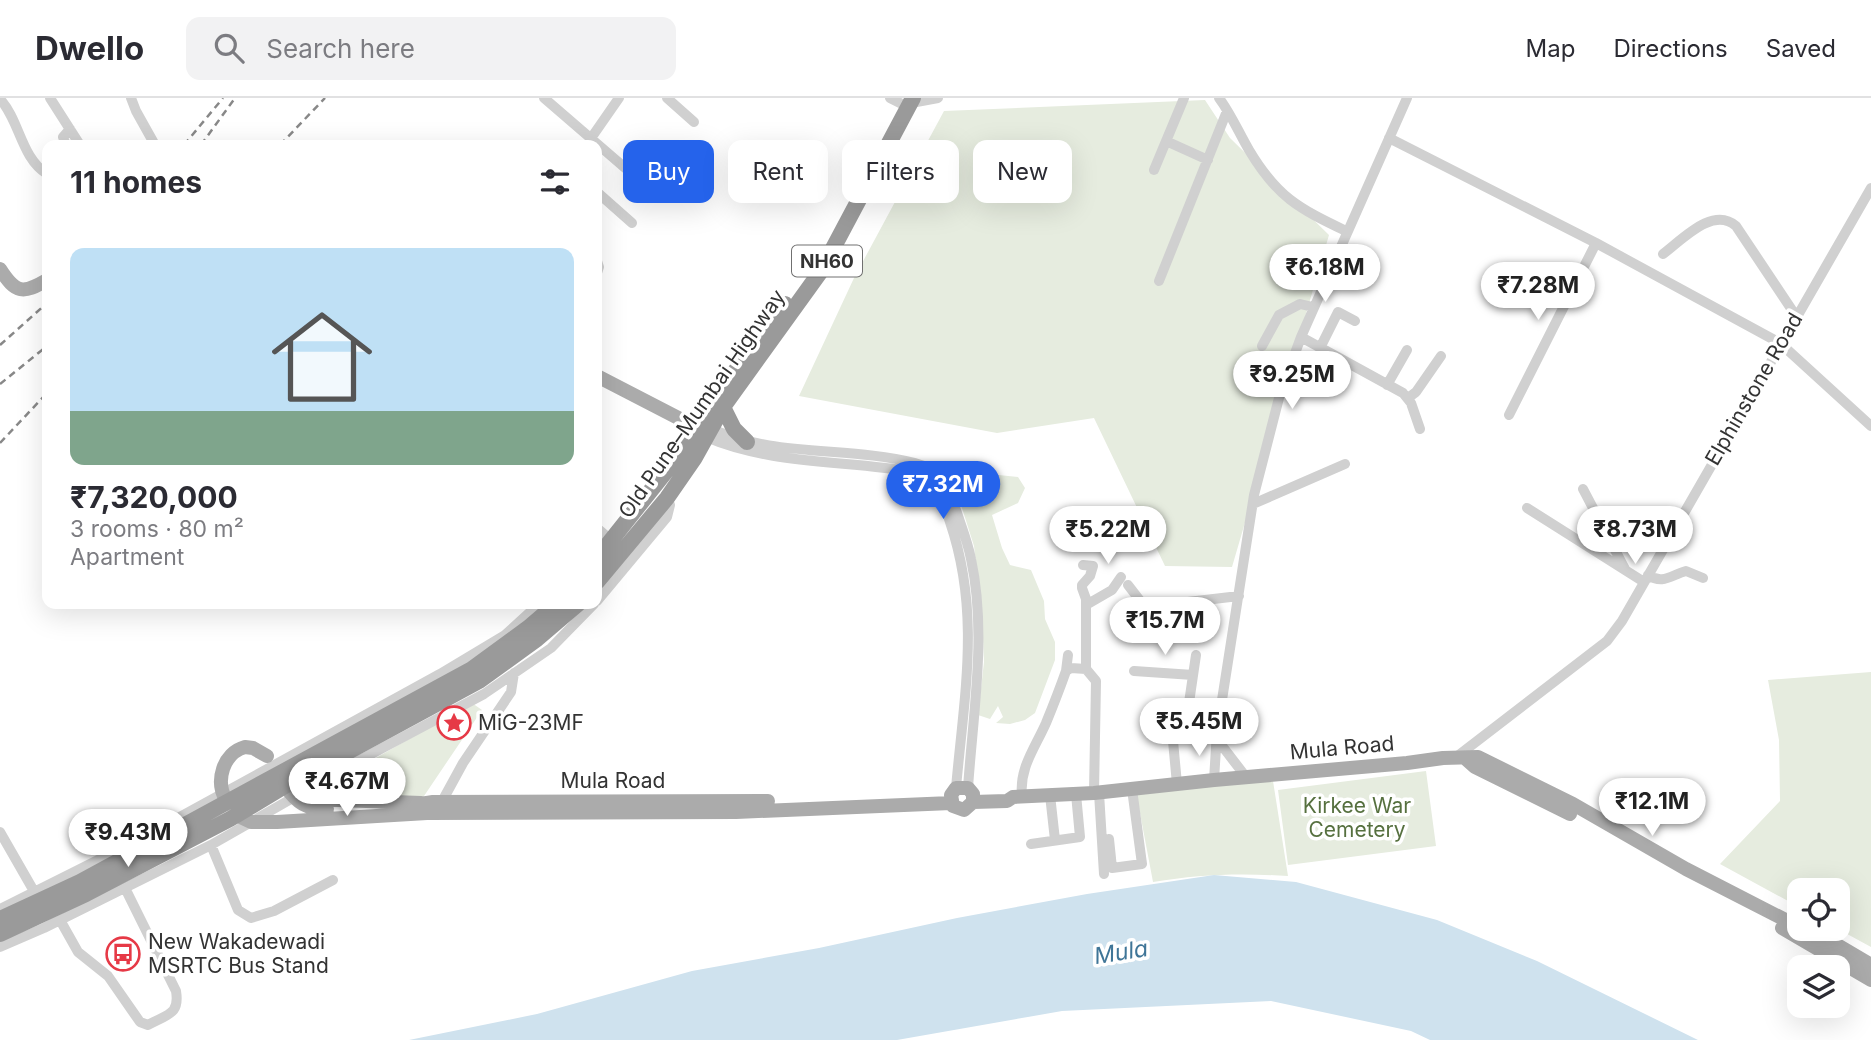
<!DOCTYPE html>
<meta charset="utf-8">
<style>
:root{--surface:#fff;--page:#f2f2f3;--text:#2b2b33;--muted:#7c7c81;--line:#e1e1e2;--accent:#2563eb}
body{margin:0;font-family:Inter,sans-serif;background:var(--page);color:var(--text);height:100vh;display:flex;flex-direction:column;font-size:26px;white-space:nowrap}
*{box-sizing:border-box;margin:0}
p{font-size:23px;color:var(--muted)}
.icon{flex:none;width:38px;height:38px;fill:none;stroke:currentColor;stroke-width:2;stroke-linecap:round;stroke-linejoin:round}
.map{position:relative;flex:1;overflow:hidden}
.sheet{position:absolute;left:42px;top:42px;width:560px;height:469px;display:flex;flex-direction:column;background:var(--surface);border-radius:14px;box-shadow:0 7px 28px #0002}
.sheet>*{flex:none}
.hud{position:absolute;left:623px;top:42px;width:665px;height:63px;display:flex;gap:14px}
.fabs{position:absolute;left:1787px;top:780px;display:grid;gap:14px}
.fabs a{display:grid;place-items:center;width:63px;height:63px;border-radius:14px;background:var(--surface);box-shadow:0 7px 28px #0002;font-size:35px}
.price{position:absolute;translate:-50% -60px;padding:0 16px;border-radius:24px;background:#fff;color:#222;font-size:23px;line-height:46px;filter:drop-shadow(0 2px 4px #0008)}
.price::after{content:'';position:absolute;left:50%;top:42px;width:21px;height:16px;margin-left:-10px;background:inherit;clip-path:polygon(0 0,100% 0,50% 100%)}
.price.current{background:var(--accent);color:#fff}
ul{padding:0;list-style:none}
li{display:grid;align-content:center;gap:14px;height:371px;padding:0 28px}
li span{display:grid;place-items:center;height:217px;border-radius:14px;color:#555}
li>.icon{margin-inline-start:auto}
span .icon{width:126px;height:126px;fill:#fffc;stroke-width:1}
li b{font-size:30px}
h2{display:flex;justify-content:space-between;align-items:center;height:84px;padding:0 28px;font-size:30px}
.chip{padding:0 24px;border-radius:14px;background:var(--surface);box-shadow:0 7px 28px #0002;font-size:24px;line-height:63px}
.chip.current{background:var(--accent);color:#fff}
header{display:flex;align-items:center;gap:42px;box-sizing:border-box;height:98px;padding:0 35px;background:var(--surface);border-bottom:2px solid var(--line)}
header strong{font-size:33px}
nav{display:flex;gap:38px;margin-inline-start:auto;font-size:24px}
.search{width:490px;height:63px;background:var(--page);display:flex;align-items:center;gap:18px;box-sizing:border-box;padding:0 24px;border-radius:14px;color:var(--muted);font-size:26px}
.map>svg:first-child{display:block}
.green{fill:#e6ecdf}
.water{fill:#cfe2ee}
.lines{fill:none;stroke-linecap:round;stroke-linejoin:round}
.minor{stroke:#d0d0d0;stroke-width:10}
.major{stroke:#ababab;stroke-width:14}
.highway{stroke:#9a9a9a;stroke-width:16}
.rail{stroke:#888;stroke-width:2.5;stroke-dasharray:7 5;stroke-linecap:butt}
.labels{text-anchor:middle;stroke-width:7;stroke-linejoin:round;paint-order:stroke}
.shield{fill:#fff;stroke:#707070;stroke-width:2}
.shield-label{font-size:19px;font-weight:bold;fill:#333}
.street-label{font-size:21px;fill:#333;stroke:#fff}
.poi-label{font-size:21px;fill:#333;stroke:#fff;text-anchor:start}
.park-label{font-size:21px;fill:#56703f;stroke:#fff}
.water-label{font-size:23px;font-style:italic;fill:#3f7597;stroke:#fff}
</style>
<header>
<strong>Dwello</strong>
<div class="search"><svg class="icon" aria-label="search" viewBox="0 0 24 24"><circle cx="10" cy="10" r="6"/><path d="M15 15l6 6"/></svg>Search here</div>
<nav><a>Map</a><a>Directions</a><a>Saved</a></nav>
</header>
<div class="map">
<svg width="1871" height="942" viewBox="0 0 1871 942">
<rect width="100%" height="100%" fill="#fff"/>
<!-- green -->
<path class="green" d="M1205 2 1230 40 1329 137 1232 469 1165 468 1094 320 997 335 799 298 854 180 944 13Z
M950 372 1018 379 1025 390 1018 405 992 417 1002 450 1010 467 1031 472 1044 503 1045 521 1055 544V562L1035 615 1025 622 1010 626 996 625 1003 619 998 608 990 621 978 617 984 564 982 516 974 448Z
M1871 574V849L1838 831V793H1799V809L1720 766 1780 703 1779 642 1768 582Z
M472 605 482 612 422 701 311 697Z
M1426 673 1436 748 1288 767 1278 692Z
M1273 683 1288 778C1241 775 1200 776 1153 784L1136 694Z"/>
<!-- water -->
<path class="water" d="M1214 777 1296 784 1437 822 1537 863 1698 942H1430L1411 933 1271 903 1062 913 897 942H409L537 916 692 873 819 850 957 820 1087 796Z"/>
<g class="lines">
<!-- minor -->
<path class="minor" d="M50 0 80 47
M131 0 136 13 155 47
M544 0 646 88
M667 0 694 24
M890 0 900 5
M1219 0C1231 16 1239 35 1249 52 1277 99 1298 110 1346 133
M0 1C20 23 21 60 47 76
M911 5 938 0
M1389 40 1596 145 1780 245 1871 328
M1166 43 1208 62
M587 46 619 0
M66 47 63 39 70 31
M1154 72 1184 0
M597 94 632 125
M1663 156C1683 141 1713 108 1736 128L1796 218
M597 163 599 169 597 175
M1159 183 1227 13
M1301 239 1403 295 1411 305 1420 331
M1262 248 1279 217 1300 206 1313 209
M1320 250 1338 214 1355 223
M1387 287 1407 252
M1408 300 1416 294 1441 258
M1509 317 1596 145
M710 330C774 360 848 348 915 365 941 371 949 392 957 415 962 430 968 445 971 461 987 535 973 615 968 690
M706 339C771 367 846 362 915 374 940 385 942 401 950 424 981 515 964 598 956 690
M1583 391 1625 471
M1253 406 1345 366
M1527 410 1644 484
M597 430 611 442
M1083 467 1093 468 1090 478 1082 487V490L1086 501V571L1096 583 1094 695
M1648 477C1663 487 1671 477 1686 473L1703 480
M1128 487 1145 509 1239 498
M597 503 667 419 670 407 667 400
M1086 507 1112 492 1121 479
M1196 557 1185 632 1217 634
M1066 573 1068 557
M1134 573 1193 577
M1216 640 1246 679
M1173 643 1177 686
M1455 660 1607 543 1622 523 1871 90
M1214 682 1217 634 1254 397 1280 296 1301 239 1407 0
M1099 695 1104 776
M1050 697 1055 742
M1022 698C1019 670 1035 650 1046 625 1053 608 1060 590 1066 573L1071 570 1086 571
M439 709 463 665 511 594 514 575
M0 734 35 795
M1109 741 1112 770 1142 766 1132 691
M1031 746 1080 739 1076 696
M211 747 238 812 251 820 274 813 333 782
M0 811 138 742 440 576 505 537 539 506
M60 822 78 854 108 878 140 924 148 927C167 916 180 917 176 893L125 790
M0 849 44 830 211 747 345 670 484 596 551 550 594 506"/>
<!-- major -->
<path class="major" d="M0 171C16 196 23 196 47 182
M597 278 686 324
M1466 661 1475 669 1570 716
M285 688C297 705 306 711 327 711
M312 701 421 705
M226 702C215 683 223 655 245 649L253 650 267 658
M973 704V696L968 690H956L951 697 953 708 964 712 973 704 1007 703 1013 699 1094 695 1214 682 1407 665 1443 660 1478 659 1573 706 1686 771 1799 829
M414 707 433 704 768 703
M236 717 251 724H277L427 715 736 714 951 705
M1782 830 1871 882
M1804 831 1839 848 1871 867"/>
<!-- highway -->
<path class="highway" d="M723 309 734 331 747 344
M597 460 683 352 713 303 785 206
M597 484 667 400 694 361 723 309 821 173 913 0
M0 821 80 784 472 571 528 530 556 506
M0 836 86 796 230 721 285 688 479 583 537 541 578 506"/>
<!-- rail -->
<path class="rail" d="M184 47 223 0
M201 47 235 0
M280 47 325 0
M0 247 47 205
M0 286 47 248
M0 345 47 295"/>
</g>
<!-- icons -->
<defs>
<symbol id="sight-ring" viewBox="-11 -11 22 22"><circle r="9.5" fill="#fff" stroke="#e63946" stroke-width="1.5"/><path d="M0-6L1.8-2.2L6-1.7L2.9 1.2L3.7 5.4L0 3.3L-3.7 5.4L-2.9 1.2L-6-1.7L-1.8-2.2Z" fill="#e63946"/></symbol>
<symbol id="bus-ring" viewBox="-11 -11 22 22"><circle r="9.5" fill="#fff" stroke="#e63946" stroke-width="1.5"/><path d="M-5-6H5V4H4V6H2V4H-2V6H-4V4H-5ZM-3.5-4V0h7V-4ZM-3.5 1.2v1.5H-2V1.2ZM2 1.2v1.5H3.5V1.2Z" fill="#e63946"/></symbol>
</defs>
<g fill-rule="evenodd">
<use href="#sight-ring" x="435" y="606" width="38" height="38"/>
<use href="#bus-ring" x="104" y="837" width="38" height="38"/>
</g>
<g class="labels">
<!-- shield labels -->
<rect class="shield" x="792" y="147.5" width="70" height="31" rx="5"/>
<g class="shield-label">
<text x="827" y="170">NH60</text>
</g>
<!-- street labels -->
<g class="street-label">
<text transform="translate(1754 291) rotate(-60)" y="7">Elphinstone Road</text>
<text transform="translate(702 306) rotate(-55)" y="7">Old Pune–Mumbai Highway</text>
<text transform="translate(1342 650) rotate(-5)" y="7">Mula Road</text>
<text x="613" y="690">Mula Road</text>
</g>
<!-- poi labels -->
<g class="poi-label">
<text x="478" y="632">MiG-23MF</text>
<text x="148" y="851">New Wakadewadi<tspan x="148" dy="24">MSRTC Bus Stand</tspan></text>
</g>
<!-- park labels -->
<g class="park-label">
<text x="1357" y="715">Kirkee War<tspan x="1357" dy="24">Cemetery</tspan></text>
</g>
<!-- water labels -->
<g class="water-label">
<text transform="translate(1121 854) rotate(-9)" y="8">Mula</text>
</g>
</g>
</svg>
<div class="fabs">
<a><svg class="icon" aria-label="locate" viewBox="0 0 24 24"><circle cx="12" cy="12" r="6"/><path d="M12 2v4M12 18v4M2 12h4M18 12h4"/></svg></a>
<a><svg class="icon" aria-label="layers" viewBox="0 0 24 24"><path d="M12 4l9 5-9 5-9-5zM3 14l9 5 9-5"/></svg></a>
</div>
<b class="price" style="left:1325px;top:206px">₹6.18M</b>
<b class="price" style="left:1538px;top:224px">₹7.28M</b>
<b class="price" style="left:1292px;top:313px">₹9.25M</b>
<b class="price current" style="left:943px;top:423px">₹7.32M</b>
<b class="price" style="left:1108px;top:468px">₹5.22M</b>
<b class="price" style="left:1635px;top:468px">₹8.73M</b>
<b class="price" style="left:1165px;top:559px">₹15.7M</b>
<b class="price" style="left:1199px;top:660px">₹5.45M</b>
<b class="price" style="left:347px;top:720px">₹4.67M</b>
<b class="price" style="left:1652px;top:740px">₹12.1M</b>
<b class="price" style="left:128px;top:771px">₹9.43M</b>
<div class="hud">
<a class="chip current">Buy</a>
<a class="chip">Rent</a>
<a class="chip">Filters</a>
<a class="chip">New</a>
</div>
<section class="sheet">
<h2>11 homes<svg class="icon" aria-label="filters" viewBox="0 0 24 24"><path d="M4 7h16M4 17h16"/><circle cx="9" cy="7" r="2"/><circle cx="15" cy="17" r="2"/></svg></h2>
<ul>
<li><span style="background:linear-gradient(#bfe0f5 75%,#7fa58c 0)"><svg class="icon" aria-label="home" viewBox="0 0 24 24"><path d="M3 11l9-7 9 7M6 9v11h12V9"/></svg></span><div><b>₹7,320,000</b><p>3 rooms · 80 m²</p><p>Apartment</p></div></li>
</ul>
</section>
</div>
